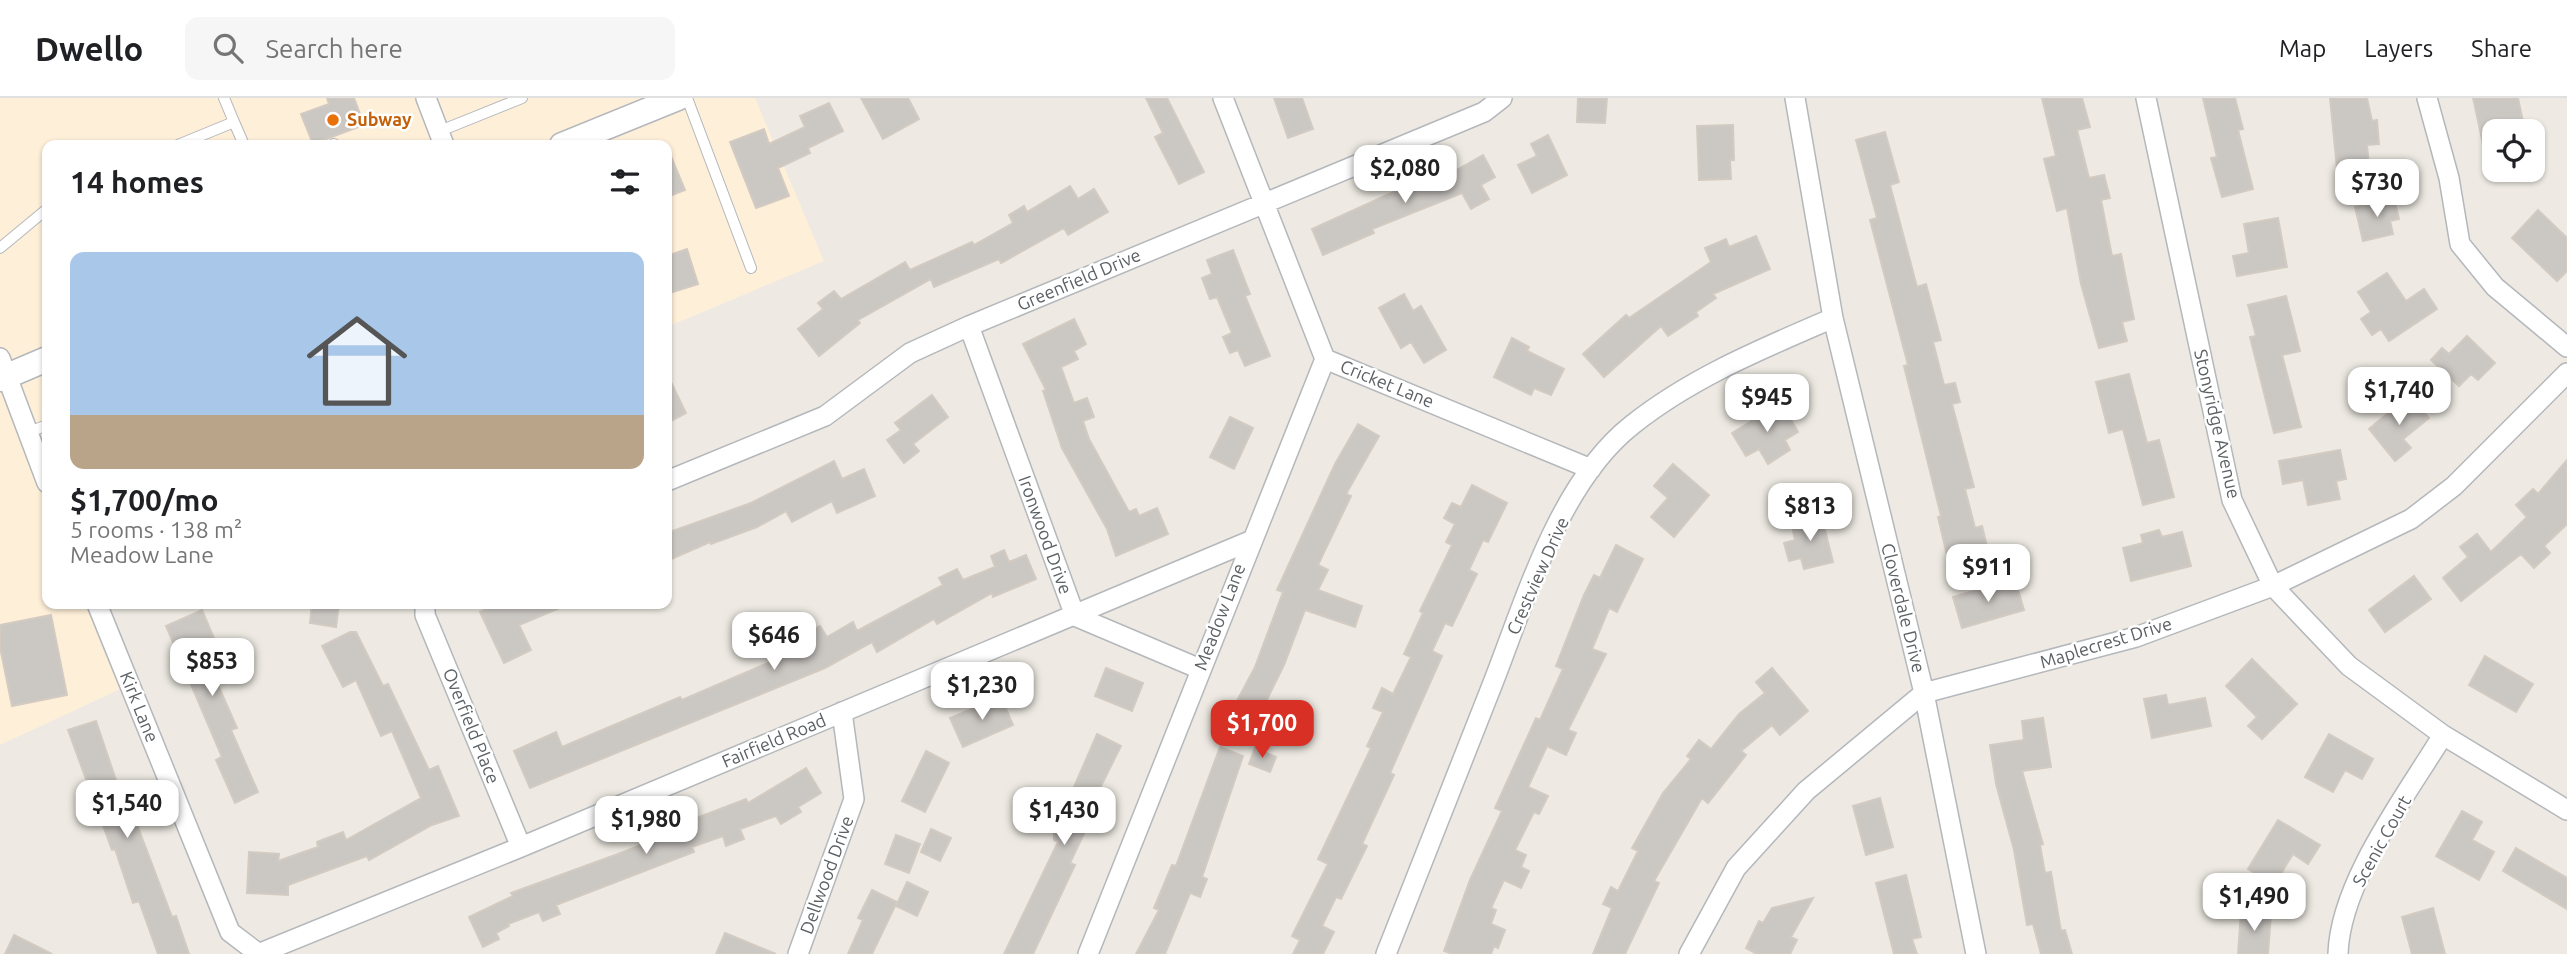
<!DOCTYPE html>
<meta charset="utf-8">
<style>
:root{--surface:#fff;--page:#f6f6f6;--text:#202124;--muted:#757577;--line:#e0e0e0;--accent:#d93025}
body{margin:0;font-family:Ubuntu,sans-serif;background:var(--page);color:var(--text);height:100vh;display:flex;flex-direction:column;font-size:26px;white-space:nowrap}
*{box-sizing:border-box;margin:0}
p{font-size:23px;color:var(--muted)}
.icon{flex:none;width:38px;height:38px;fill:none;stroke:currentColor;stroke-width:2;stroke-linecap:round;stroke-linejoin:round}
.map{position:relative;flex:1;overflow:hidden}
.details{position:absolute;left:42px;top:42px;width:630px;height:469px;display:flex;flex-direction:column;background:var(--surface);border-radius:14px;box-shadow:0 2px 5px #0004}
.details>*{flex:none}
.buttons{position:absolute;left:2482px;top:21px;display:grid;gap:14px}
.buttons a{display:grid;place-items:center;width:63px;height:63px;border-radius:14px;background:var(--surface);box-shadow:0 2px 5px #0004;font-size:35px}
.price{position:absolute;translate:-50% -60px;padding:0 16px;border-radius:14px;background:#fff;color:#222;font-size:23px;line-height:46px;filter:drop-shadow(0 2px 4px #0008)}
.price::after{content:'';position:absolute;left:50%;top:42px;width:21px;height:16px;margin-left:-10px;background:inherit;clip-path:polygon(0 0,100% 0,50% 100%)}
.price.on{background:var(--accent);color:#fff}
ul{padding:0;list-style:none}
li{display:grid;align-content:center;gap:14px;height:371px;padding:0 28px}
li+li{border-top:2px solid var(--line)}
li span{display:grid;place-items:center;height:217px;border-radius:14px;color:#555}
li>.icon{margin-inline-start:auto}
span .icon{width:126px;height:126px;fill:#fffc;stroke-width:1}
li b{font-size:30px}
h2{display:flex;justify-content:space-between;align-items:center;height:84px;padding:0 28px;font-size:30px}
header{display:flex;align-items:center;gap:42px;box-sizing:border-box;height:98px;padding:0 35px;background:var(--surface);border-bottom:2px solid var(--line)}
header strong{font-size:33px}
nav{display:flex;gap:38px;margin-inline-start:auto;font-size:24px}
.search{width:490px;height:63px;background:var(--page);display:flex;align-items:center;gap:18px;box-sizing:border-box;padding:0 24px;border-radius:14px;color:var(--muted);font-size:26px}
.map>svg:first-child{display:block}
.commercial{fill:#feefd9}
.building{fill:#cbc7c3;stroke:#d3cbc2;stroke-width:2}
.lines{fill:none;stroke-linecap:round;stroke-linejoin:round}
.service-casing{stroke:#b4b7bb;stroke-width:12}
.minor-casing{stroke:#b4b7bb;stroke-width:22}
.tertiary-casing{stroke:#b4b7bb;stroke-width:27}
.service{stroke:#fff;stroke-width:10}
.minor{stroke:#fff;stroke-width:19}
.tertiary{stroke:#fff;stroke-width:24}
.food-dot{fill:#e8710a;stroke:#fff;stroke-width:2.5}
.labels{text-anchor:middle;stroke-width:5;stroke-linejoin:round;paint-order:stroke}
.food-label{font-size:18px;font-weight:bold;fill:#c56008;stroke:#fff;text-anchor:start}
.street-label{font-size:18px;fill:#5b6164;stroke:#fff}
</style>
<header>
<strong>Dwello</strong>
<div class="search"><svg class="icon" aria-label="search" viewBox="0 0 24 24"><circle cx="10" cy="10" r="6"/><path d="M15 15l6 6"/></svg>Search here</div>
<nav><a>Map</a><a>Layers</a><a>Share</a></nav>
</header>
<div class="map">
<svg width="2567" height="856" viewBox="0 0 2567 856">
<rect width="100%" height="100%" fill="#eeeae3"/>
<!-- commercial -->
<path class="commercial" d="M0 0H755L824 163 667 229V47H47V506H97L129 587 0 647Z"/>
<!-- building -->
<path class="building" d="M327 0H354L364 27 313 46 301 16 329 6Z
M861 0H908L919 21 883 41Z
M1146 0H1167L1204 74 1179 86 1155 39 1163 35Z
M1274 0H1302L1313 31 1288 40Z
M1578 0H1607L1605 25 1577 24Z
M2042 0H2082L2090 29 2077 32 2089 80 2104 77 2110 100 2101 102 2112 158 2121 156 2134 221 2122 224 2127 243 2099 250 2081 186 2067 110 2057 113 2044 61 2056 58Z
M2203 0H2235L2243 31 2238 32 2253 91 2222 99 2211 60 2217 59Z
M2330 0H2367L2372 23 2377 22 2379 46 2367 47 2369 68 2337 71Z
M2473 0H2518L2525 33H2494V64H2487Z
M829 5 843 33 808 50 810 55 778 70 789 98 756 110 730 44 764 31 769 46 805 29 800 18Z
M1733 27 1734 62H1730L1731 81 1699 82 1697 28Z
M1885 34 1899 84 1890 87 1917 189 1926 186 1941 242 1933 244 1944 287 1955 285 1960 304 1952 306 1974 389 1965 391 1975 430 1982 428 1990 461 1950 470 1938 419 1941 418 1904 268 1908 267 1870 122 1877 120 1856 42Z
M1548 37 1567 77 1532 95 1518 67 1537 58 1531 46Z
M667 49 685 92 667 99Z
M1483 57 1495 79 1481 87 1489 101 1471 111 1462 95 1372 131 1374 135 1323 157 1312 131 1424 80 1428 88Z
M1070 88 1078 101 1094 91 1108 114 1068 137 1064 130 1001 165 999 161 934 189 931 181 858 222 860 225 819 258 798 231 823 211 818 205 834 193 841 201 905 164 910 172 972 144 974 147 1013 125 1009 117 1024 108 1027 114Z
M2394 100 2399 121 2390 123 2393 136 2363 143 2355 109Z
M2538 112 2567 140V173L2557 183 2512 140Z
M2278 120 2287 169 2237 178 2233 158 2249 155 2244 126Z
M1756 138 1770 171 1713 196 1716 200 1696 214 1698 218 1668 238 1661 228 1604 279 1583 256 1626 217 1629 220 1711 164 1705 150 1726 141 1729 149Z
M687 151 698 186 667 196V158Z
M1233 152 1250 196 1245 198 1270 258 1245 268 1238 252 1230 255 1223 239 1232 235 1217 199 1210 201 1202 180 1212 176 1207 162Z
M2387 175 2406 203 2424 191 2437 211 2389 243 2381 231 2372 237 2361 221 2371 214 2358 194Z
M1404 196 1413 213 1421 208 1446 252 1424 265 1411 244 1401 250 1379 210Z
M2286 198 2300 253 2282 257 2301 329 2274 335 2250 239 2256 238 2248 207Z
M1074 221 1086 246 1074 253 1078 261 1061 269 1074 305 1087 300 1094 319 1083 323 1089 341 1129 414 1136 411 1139 418 1157 410 1168 436 1116 458 1107 431 1062 350 1043 293 1046 292 1023 246Z
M2467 238 2495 265 2478 282 2471 276 2459 288 2431 262 2442 250 2449 256Z
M1512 240 1529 249 1527 253 1564 271 1551 297 1534 290 1531 297 1494 279Z
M667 276 686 315 667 325Z
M2129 276 2147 345 2159 342 2174 399 2143 407 2123 331 2109 335 2096 284Z
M932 297 948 319 913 346 919 353 904 365 887 342 901 332 895 325Z
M2410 297 2429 320 2403 341 2411 350 2395 363 2369 331Z
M1781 305 1798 334 1785 342 1790 352 1768 366 1759 351 1746 358 1732 335Z
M1230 319 1253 330 1234 371 1210 359Z
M1358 326 1379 338 1346 396 1351 398 1318 467 1328 472 1318 492 1362 508 1355 529 1305 512 1284 567 1255 626 1231 614 1255 569 1283 494 1277 492 1335 366Z
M2340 352 2346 381 2336 383 2340 401 2308 407 2303 382 2283 386 2279 363Z
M2567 362V426L2544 448 2550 455 2534 470 2521 456 2461 503 2443 480 2468 459 2460 449 2477 436 2491 454 2527 419 2516 407 2533 391 2538 396Z
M834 363 842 381 864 371 875 398 837 415 832 403 792 424 786 413 757 429 711 446 710 444 667 463V435L751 405Z
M1673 366 1709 397 1674 439 1651 419 1668 400 1654 388Z
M1472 387 1507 405 1488 444 1483 442 1469 472 1477 476 1452 528 1445 525 1432 553 1442 558 1390 675 1394 677 1362 746 1367 748 1341 801 1336 799 1322 828 1334 834 1323 856H1293L1300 842 1292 838 1328 766 1318 761 1371 650 1367 648 1383 614 1373 610 1382 590 1393 596 1411 559 1404 556 1423 515 1420 513 1452 447 1446 444 1455 426 1444 420 1452 405 1461 409Z
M1821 416 1833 464 1804 471 1801 460 1789 463 1784 445 1795 442 1791 424Z
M2159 432 2162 439 2182 434 2191 468 2131 483 2123 450 2143 445 2141 437Z
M1616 447 1643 461 1617 514 1609 510 1592 551 1606 556 1568 632 1576 635 1566 657 1547 648 1528 689 1548 698 1539 716 1534 714 1515 752 1526 757 1521 769 1529 773 1521 790 1504 782 1491 810 1496 812 1491 826 1505 832 1498 850 1494 848 1491 856H1452L1444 853 1470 782 1502 713 1495 710 1536 620 1540 622 1563 571 1556 568 1584 497 1594 477 1600 480Z
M1004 452 1009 464 1026 457 1036 481 993 499 992 495 937 526 934 521 877 554 872 544 825 570 530 690 514 653 556 634 562 649 680 599 682 602 805 549 800 539 820 528 827 539 853 524 857 533 943 487 939 480 957 471 963 482 995 469 991 458Z
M2414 478 2431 501 2385 534 2369 512Z
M2015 481 2024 512 1962 530 1953 499Z
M312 506H339L336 529 310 525Z
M497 506H569L519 527 531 552 504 565 480 514Z
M202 512 224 564 210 569 237 630 231 632 258 694 235 705 216 662 222 659 166 528Z
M51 517 67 597 12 608 0 549V527Z
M350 534H356L383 588 388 586 429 672 438 668 459 718 432 727 369 762 367 758 288 787V797L247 795 249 754 279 756 278 763 318 749 317 744 343 734 346 742 421 700 392 633 381 638 356 582 343 589 322 548Z
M2485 558 2533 586 2516 614 2469 587Z
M2252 561 2297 606 2262 641 2248 628 2257 619 2226 588Z
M1106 570 1143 585 1132 613 1095 598Z
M1772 570 1808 613 1780 637 1772 627 1741 653 1746 657 1708 705 1702 700 1654 783 1659 785 1625 856H1593L1612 810 1603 806 1611 789 1618 793 1638 753 1632 750 1663 695 1691 661 1687 658 1699 642 1711 651 1739 616 1765 595 1756 584Z
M2166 597 2168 607 2205 600 2211 628 2152 640 2144 601Z
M1001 599 1013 627 963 649 950 620Z
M2043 620 2051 669 2022 673 2043 746 2040 747 2045 775 2051 774 2061 833 2065 832 2072 856H2041L2033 826 2027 827 2014 752 1996 686 1990 647 2024 642 2022 623Z
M96 623 118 688 122 687 172 819 176 818 189 856H158L139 803 133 805 115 751 112 752 68 632Z
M1097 636 1121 648 1093 704 1098 706 1070 765 1075 767 1033 856H1004L1058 744 1054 742V735Z
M2329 636 2373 661 2362 681 2345 672 2333 694 2305 679Z
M1220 649 1243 658 1202 779 1207 781 1200 799 1190 795 1165 856H1136L1159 812 1154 810 1172 767 1176 768Z
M1255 650 1276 659 1270 674 1249 666Z
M926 653 949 665 925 714 902 703Z
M806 670 821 695 798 709 801 714 781 726 776 718 740 731 744 741 726 748 723 738 692 749 694 754 556 807 560 816 543 823 539 814 508 826 509 828 496 835 499 841 483 849 469 819 513 798 511 795 626 753 697 724 696 720 746 701 748 705Z
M1880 700 1893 749 1866 757 1853 708Z
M2462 713 2482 724 2472 742 2494 754 2479 782 2436 758Z
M2278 722 2320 747 2308 766 2293 756 2274 787 2248 771Z
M931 731 951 740 940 763 921 754Z
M896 737 920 746 909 775 885 766Z
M2516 750 2567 780V811L2503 773Z
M1906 777 1921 839 1912 841 1917 856H1894L1876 785Z
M907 784 928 794 917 818 896 808Z
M872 792 897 804 872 856H848L863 822 858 820Z
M1813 800 1791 839 1797 842 1790 856H1757L1746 850 1759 823 1763 825 1772 810Z
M2433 810 2445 856H2412L2402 819Z
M2241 813 2271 816 2268 856H2238Z
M725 835 776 856H716Z
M14 837 52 856H5Z"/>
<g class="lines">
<defs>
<path id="service" d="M224 0 234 24
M687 0 751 170
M440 33 522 0
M334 46 335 47
M178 47 234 24 244 47
M0 150 47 111
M27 335 47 327"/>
<path id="minor" d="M426 0 444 47
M1223 0 1325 261 1591 371
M1795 0 1833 220 1924 595 1976 856
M2146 0 2232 402 2273 488 2349 568 2443 637 2567 712
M2427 0 2449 80 2460 146 2495 189 2567 249
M969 228 1075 518 1200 571
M0 260 47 385
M667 383 825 318 910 255 969 228 1484 14 1502 0
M97 506 230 834 259 856
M425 506V517L521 749
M258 856 521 749 1250 443
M798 856 854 701 842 614
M1088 856 1325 261
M1386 856C1420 769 1455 682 1489 595 1524 508 1557 386 1632 327 1692 279 1764 250 1833 220
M1689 856 1736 770 1806 693 1924 595 2136 539 2273 488 2411 421 2454 388 2567 275
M2338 856C2340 784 2406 698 2443 637"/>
<path id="tertiary" d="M562 47 678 0
M0 281 47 261"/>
</defs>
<!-- service casing -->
<use href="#service" class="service-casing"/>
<!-- minor casing -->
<use href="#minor" class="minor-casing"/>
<!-- tertiary casing -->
<use href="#tertiary" class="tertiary-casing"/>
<!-- service -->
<use href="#service" class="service"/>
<!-- minor -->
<use href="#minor" class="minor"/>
<!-- tertiary -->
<use href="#tertiary" class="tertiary"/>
</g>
<!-- markers -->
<circle class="food-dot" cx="333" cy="22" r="7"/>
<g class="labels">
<!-- food labels -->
<g class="food-label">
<text x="347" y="28">Subway</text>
</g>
<!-- street labels -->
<g class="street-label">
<text transform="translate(1079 182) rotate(-23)" y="6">Greenfield Drive</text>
<text transform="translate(1387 286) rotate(22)" y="6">Cricket Lane</text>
<text transform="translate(2217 326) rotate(77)" y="6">Stonyridge Avenue</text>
<text transform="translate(1045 437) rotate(70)" y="6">Ironwood Drive</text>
<text transform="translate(1538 478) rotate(-66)" y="6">Crestview Drive</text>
<text transform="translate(1903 510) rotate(76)" y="6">Cloverdale Drive</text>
<text transform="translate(1220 519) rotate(-69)" y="6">Meadow Lane</text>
<text transform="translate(2106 545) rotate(-17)" y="6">Maplecrest Drive</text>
<text transform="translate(139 609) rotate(68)" y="6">Kirk Lane</text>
<text transform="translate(471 628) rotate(68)" y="6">Overfield Place</text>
<text transform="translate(774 643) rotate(-23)" y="6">Fairfield Road</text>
<text transform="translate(2382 743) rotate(-61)" y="6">Scenic Court</text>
<text transform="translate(827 777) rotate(-70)" y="6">Dellwood Drive</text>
</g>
</g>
</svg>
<div class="buttons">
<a><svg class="icon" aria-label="locate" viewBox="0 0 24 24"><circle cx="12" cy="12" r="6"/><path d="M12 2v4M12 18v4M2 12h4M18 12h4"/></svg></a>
</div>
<b class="price" style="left:1405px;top:107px">$2,080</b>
<b class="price" style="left:2377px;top:121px">$730</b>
<b class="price" style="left:2399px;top:329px">$1,740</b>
<b class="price" style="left:1767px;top:336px">$945</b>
<b class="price" style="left:1810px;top:445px">$813</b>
<b class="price" style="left:1988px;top:506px">$911</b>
<b class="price" style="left:774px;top:574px">$646</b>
<b class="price" style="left:212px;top:600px">$853</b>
<b class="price" style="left:982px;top:624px">$1,230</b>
<b class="price on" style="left:1262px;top:662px">$1,700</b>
<b class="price" style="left:127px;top:742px">$1,540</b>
<b class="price" style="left:1064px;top:749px">$1,430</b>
<b class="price" style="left:646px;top:758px">$1,980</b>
<b class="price" style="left:2254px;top:835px">$1,490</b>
<section class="details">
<h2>14 homes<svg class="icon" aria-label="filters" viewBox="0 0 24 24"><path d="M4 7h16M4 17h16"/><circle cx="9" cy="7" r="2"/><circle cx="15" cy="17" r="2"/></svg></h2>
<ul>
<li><span style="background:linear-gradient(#a9c7e8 75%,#b9a48a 0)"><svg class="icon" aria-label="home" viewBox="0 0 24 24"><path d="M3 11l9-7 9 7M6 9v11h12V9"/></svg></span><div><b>$1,700/mo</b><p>5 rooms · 138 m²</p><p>Meadow Lane</p></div></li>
</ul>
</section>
</div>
